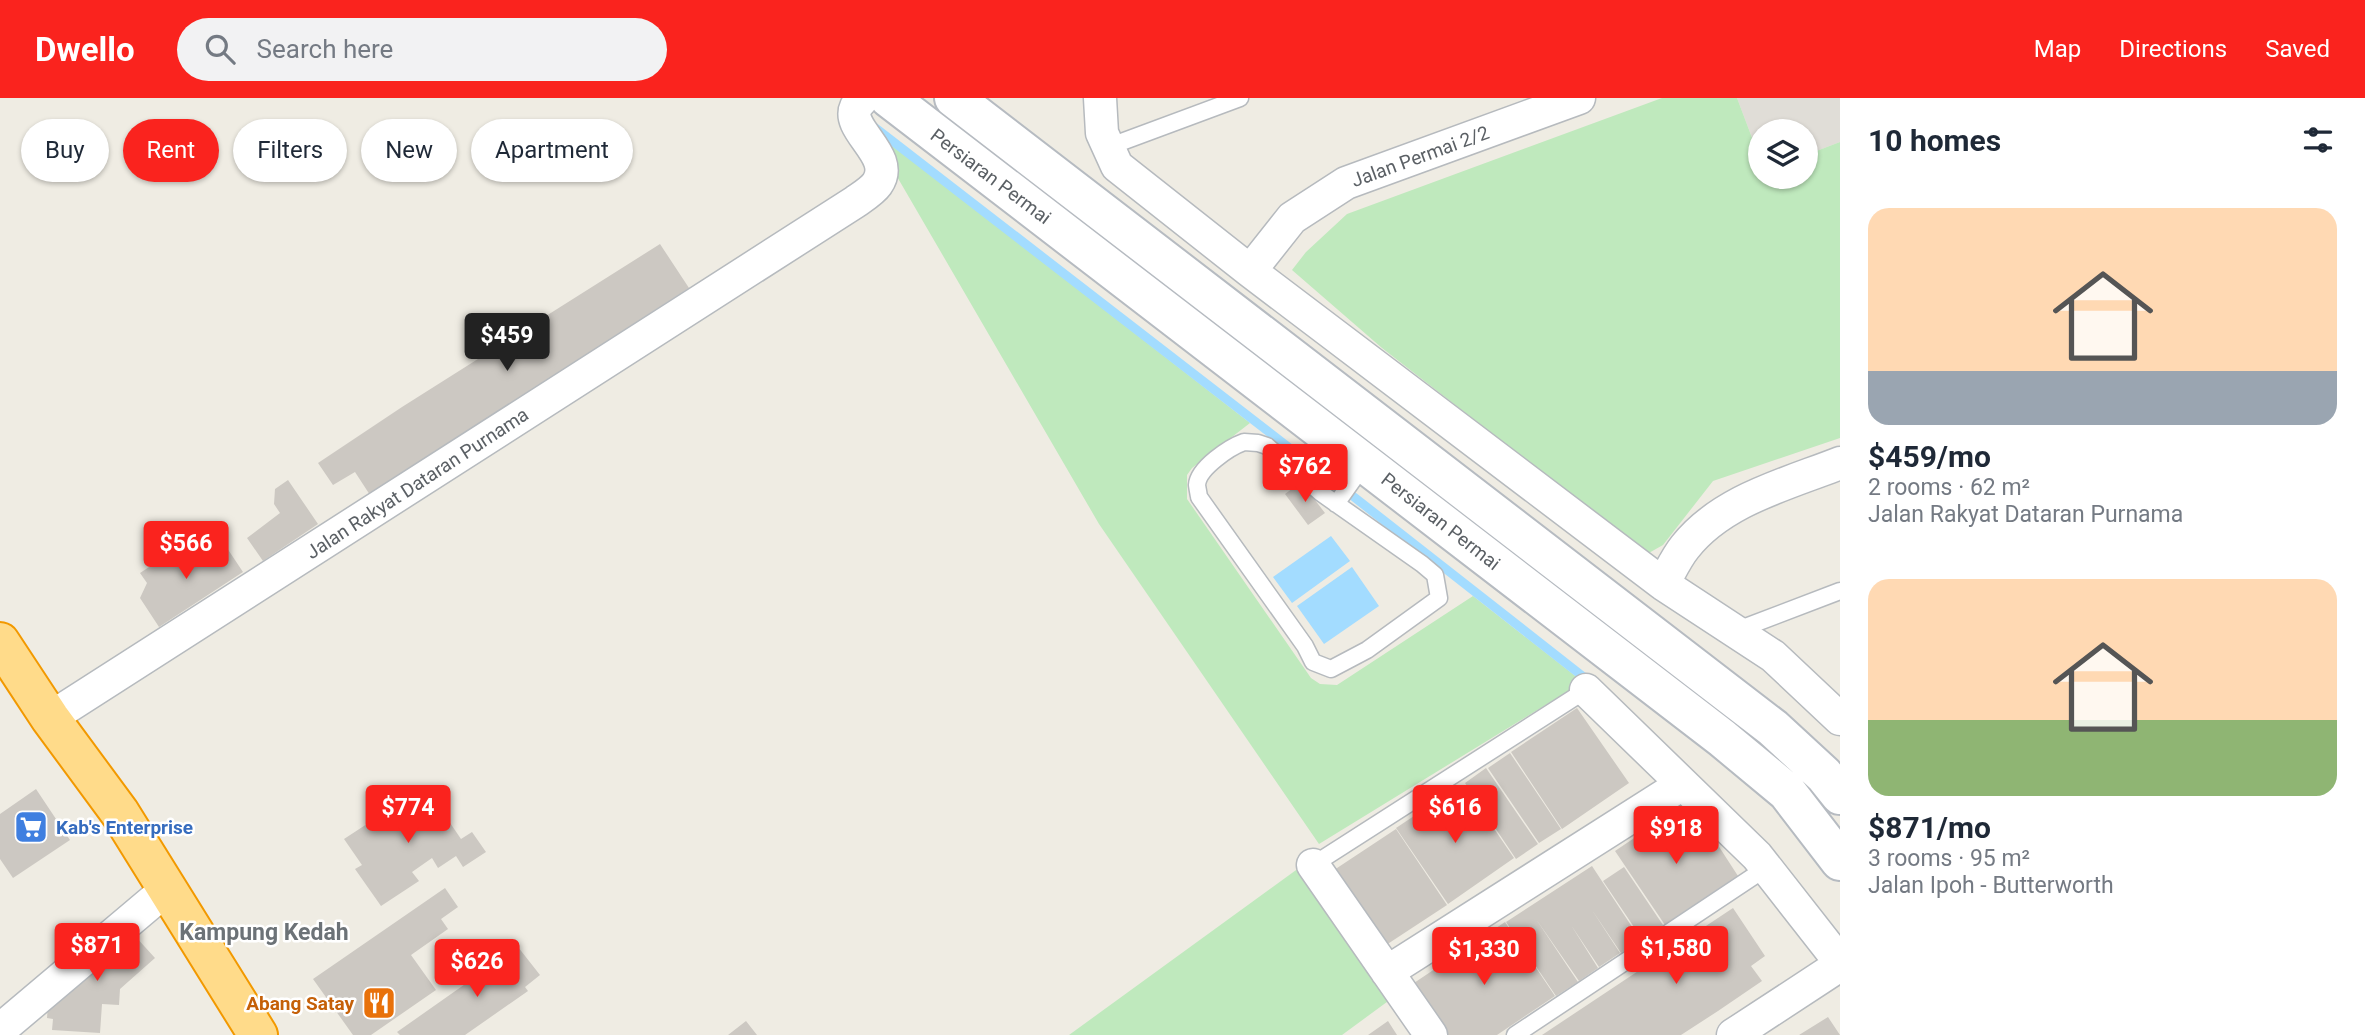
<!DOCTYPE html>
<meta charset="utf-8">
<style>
:root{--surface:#fff;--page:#f2f2f3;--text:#1f2937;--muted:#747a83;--accent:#fa231e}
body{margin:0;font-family:Roboto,sans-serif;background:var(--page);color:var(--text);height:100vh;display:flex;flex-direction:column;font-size:26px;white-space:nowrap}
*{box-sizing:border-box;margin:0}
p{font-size:23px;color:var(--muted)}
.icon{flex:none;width:38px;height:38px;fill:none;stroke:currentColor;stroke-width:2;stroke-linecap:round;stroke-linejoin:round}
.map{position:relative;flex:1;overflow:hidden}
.drawer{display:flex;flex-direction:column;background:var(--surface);width:525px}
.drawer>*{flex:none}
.top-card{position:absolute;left:21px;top:21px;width:665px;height:63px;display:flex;gap:14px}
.tools{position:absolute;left:1748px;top:21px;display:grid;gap:14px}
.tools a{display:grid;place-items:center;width:70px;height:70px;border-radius:50%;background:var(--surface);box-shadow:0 2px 5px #0004;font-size:35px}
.price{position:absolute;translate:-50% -60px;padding:0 16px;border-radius:7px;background:var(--accent);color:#fff;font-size:23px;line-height:46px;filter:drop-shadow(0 2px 4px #0008)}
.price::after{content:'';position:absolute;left:50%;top:42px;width:21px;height:16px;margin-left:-10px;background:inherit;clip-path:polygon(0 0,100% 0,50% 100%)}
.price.active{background:#222;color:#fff}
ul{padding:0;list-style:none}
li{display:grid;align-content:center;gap:14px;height:371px;padding:0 28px}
li span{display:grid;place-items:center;height:217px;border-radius:21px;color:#555}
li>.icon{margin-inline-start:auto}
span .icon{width:126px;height:126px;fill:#fffc;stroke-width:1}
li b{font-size:30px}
h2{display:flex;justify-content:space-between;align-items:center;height:84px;padding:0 28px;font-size:30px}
.chip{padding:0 24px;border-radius:32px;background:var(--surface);box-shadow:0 2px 5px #0004;font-size:24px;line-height:63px}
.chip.active{background:var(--accent);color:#fff}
header{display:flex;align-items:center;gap:42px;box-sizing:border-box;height:98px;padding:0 35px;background:var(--accent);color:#fff}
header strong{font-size:33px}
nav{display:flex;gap:38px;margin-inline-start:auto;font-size:24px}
.search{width:490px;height:63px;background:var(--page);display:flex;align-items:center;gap:18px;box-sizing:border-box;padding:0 24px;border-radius:38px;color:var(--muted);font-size:26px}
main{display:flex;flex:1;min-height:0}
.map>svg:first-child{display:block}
.industrial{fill:#e0ddd7}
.green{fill:#bfe9bd}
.water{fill:#a3dcff}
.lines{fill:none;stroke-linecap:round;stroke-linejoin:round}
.stream{stroke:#a3dcff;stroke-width:9}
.building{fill:#ccc8c2}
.lane-casing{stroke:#b6babe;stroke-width:19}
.street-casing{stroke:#b6babe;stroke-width:35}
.secondary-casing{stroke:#b6bbc1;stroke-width:42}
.highway-casing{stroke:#f29900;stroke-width:42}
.lane{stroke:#fff;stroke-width:16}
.street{stroke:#fff;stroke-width:32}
.secondary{stroke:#fff;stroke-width:38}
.highway{stroke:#ffdb8a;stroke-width:38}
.labels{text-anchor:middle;stroke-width:5;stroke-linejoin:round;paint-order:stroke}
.street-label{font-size:19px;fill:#5b6065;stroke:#fff}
.shop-label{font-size:19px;font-weight:bold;fill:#366cbe;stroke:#fff;text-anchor:start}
.food-label{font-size:19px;font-weight:bold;fill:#c56008;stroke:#fff;text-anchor:end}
.quarter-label{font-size:23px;font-weight:bold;fill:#6c7277;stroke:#fff}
</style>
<header>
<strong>Dwello</strong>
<div class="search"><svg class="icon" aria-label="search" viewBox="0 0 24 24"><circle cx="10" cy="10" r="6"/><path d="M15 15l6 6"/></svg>Search here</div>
<nav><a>Map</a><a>Directions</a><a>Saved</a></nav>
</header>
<main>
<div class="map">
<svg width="1840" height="937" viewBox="0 0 1840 937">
<rect width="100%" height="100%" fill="#efece3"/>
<!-- industrial -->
<path class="industrial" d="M1737 0H1840V44L1806 57V33H1760V61Z"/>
<!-- green -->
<path class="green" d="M1662 0H1737L1760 61V79H1806V57L1840 44V340L1713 383 1663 447 1647 456 1382 250 1292 172 1306 154 1347 116Z
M867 27 1250 325 1192 370 1187 377V401L1311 580 1320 586 1337 587 1473 498 1583 584 1319 746 1099 426Z
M1303 767 1391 901 1342 937H1069Z"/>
<!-- water -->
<path class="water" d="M1331 438 1350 463 1292 505 1273 479Z
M1352 469 1379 508 1324 546 1297 508Z"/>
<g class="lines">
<!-- stream -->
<path class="stream" d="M873 28 1340 389
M1354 399 1590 584"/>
</g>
<!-- building -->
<path class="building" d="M660 146 689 190 370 397 355 374 333 387 318 365 402 309Z
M288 382 318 426 263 463 247 440 280 415 274 406 275 391Z
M1301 384 1325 415 1308 427 1285 396Z
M221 441 243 474 159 529 140 500 147 485 140 475 175 452 183 465Z
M1577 610 1629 685 1562 731 1511 654Z
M1510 655 1561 731 1539 745 1488 670Z
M1486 670 1538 746 1516 761 1465 685Z
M425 688 461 741 472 734 486 754 463 769 456 758 438 770 432 760 412 774 419 783 381 808 355 771 362 767 344 741Z
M36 691 70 742 13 780 0 761V716Z
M1469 694 1514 760 1448 806 1396 730 1441 700 1447 709Z
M1658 724H1703L1738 778 1665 827 1615 753Z
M1396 731 1447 807 1380 851 1328 776Z
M1592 768 1640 841 1621 855 1592 812 1620 855 1599 869 1571 827 1598 870 1579 883 1536 821 1578 884 1556 898 1506 824Z
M1624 769 1663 827 1642 841 1603 783Z
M445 790 458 809 441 821 448 831 411 857 436 892 371 937H353L313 881Z
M1733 810 1765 858 1751 868 1762 883 1718 913 1681 937H1542Z
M1505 824 1555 898 1497 937H1445L1411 887Z
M125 827 155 860 120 891 119 907 102 906 100 935 52 932 53 921 47 920 49 893Z
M518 849 540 877 525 889 528 893 465 937H400L397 934Z
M1828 919 1840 937H1799Z
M746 923 757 937H728Z
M1388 923 1397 937H1368Z"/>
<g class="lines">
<defs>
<path id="lane" d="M1108 49 1240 0
M1244 344 1258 345 1267 348 1321 395 1422 466 1435 477 1439 500 1367 552 1331 571 1313 564 1305 548 1199 399C1199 398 1197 388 1197 387 1198 370 1230 349 1244 344Z
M1336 406 1365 365
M1735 533 1840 493
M1313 767 1586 592
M1515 937 1766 770"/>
<path id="street" d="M1100 0 1102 35 1117 68 1250 173 1663 486 1773 558 1840 621
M1250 173 1292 120 1346 85 1579 0
M1663 486C1670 474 1676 460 1685 449 1722 402 1787 386 1840 365
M1586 592 1757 758 1840 864
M50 620 855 104C862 99 872 93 877 86 897 58 845 32 856 9 858 5 861 3 863 0
M1313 767 1431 937
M1387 874 1681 687
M0 932 167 791
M1733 937 1840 867"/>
<path id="secondary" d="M889 0 1722 640 1787 694 1840 763
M954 0 1773 630 1824 677 1840 697"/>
<path id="highway" d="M0 544 50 620 120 715 258 937"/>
</defs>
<!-- lane casing -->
<use href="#lane" class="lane-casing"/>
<!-- street casing -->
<use href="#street" class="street-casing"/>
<!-- secondary casing -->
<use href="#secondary" class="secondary-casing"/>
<!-- highway casing -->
<use href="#highway" class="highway-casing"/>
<!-- lane -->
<use href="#lane" class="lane"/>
<!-- street -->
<use href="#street" class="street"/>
<!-- secondary -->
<use href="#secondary" class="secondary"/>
<!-- highway -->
<use href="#highway" class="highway"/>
</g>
<!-- icons -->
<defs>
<symbol id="supermarket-square" viewBox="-11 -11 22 22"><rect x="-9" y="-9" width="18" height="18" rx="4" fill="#3f7fe0" stroke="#fff"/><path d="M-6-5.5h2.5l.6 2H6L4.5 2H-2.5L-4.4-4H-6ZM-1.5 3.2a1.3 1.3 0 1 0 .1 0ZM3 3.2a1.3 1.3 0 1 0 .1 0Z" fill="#fff"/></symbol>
<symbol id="restaurant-square" viewBox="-11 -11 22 22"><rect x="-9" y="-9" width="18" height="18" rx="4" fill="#e8710a" stroke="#fff"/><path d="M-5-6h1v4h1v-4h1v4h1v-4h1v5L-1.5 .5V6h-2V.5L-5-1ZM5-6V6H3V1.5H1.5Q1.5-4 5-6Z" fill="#fff"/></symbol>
</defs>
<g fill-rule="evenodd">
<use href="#supermarket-square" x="12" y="710" width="38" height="38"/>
<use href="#restaurant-square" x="360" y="886" width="38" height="38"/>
</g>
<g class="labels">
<!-- street labels -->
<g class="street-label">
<text transform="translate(1420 58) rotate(-20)" y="7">Jalan Permai 2/2</text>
<text transform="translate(991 78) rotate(37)" y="7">Persiaran Permai</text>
<text transform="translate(417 385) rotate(-33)" y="7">Jalan Rakyat Dataran Purnama</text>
<text transform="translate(1441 423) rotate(38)" y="7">Persiaran Permai</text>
</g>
<!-- shop labels -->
<g class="shop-label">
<text x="56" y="736">Kab's Enterprise</text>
</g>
<!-- food labels -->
<g class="food-label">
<text x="354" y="912">Abang Satay</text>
</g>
<!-- quarter labels -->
<g class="quarter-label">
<text x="264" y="842">Kampung Kedah</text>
</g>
</g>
</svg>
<div class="tools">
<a><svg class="icon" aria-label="layers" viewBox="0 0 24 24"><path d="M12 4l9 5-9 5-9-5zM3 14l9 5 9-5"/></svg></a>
</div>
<b class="price active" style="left:507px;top:275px">$459</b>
<b class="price" style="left:1305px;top:406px">$762</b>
<b class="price" style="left:186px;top:483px">$566</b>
<b class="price" style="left:408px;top:747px">$774</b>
<b class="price" style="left:1455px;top:747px">$616</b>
<b class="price" style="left:1676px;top:768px">$918</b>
<b class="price" style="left:97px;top:885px">$871</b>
<b class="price" style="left:1676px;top:888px">$1,580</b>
<b class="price" style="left:1484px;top:889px">$1,330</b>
<b class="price" style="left:477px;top:901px">$626</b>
<div class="top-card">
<a class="chip">Buy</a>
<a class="chip active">Rent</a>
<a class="chip">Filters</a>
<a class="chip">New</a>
<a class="chip">Apartment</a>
</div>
</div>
<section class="drawer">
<h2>10 homes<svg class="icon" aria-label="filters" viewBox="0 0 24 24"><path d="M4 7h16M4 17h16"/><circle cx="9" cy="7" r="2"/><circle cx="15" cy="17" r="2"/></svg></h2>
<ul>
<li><span style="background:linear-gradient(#ffd9b3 75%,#9aa5b1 0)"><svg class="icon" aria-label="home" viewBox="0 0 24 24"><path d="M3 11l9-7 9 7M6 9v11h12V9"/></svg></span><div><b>$459/mo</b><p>2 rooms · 62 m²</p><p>Jalan Rakyat Dataran Purnama</p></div></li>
<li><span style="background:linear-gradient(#ffd9b3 65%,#8fb573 0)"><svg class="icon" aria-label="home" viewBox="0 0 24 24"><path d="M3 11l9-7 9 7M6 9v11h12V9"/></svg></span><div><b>$871/mo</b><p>3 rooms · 95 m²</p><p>Jalan Ipoh - Butterworth</p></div></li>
</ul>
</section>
</main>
